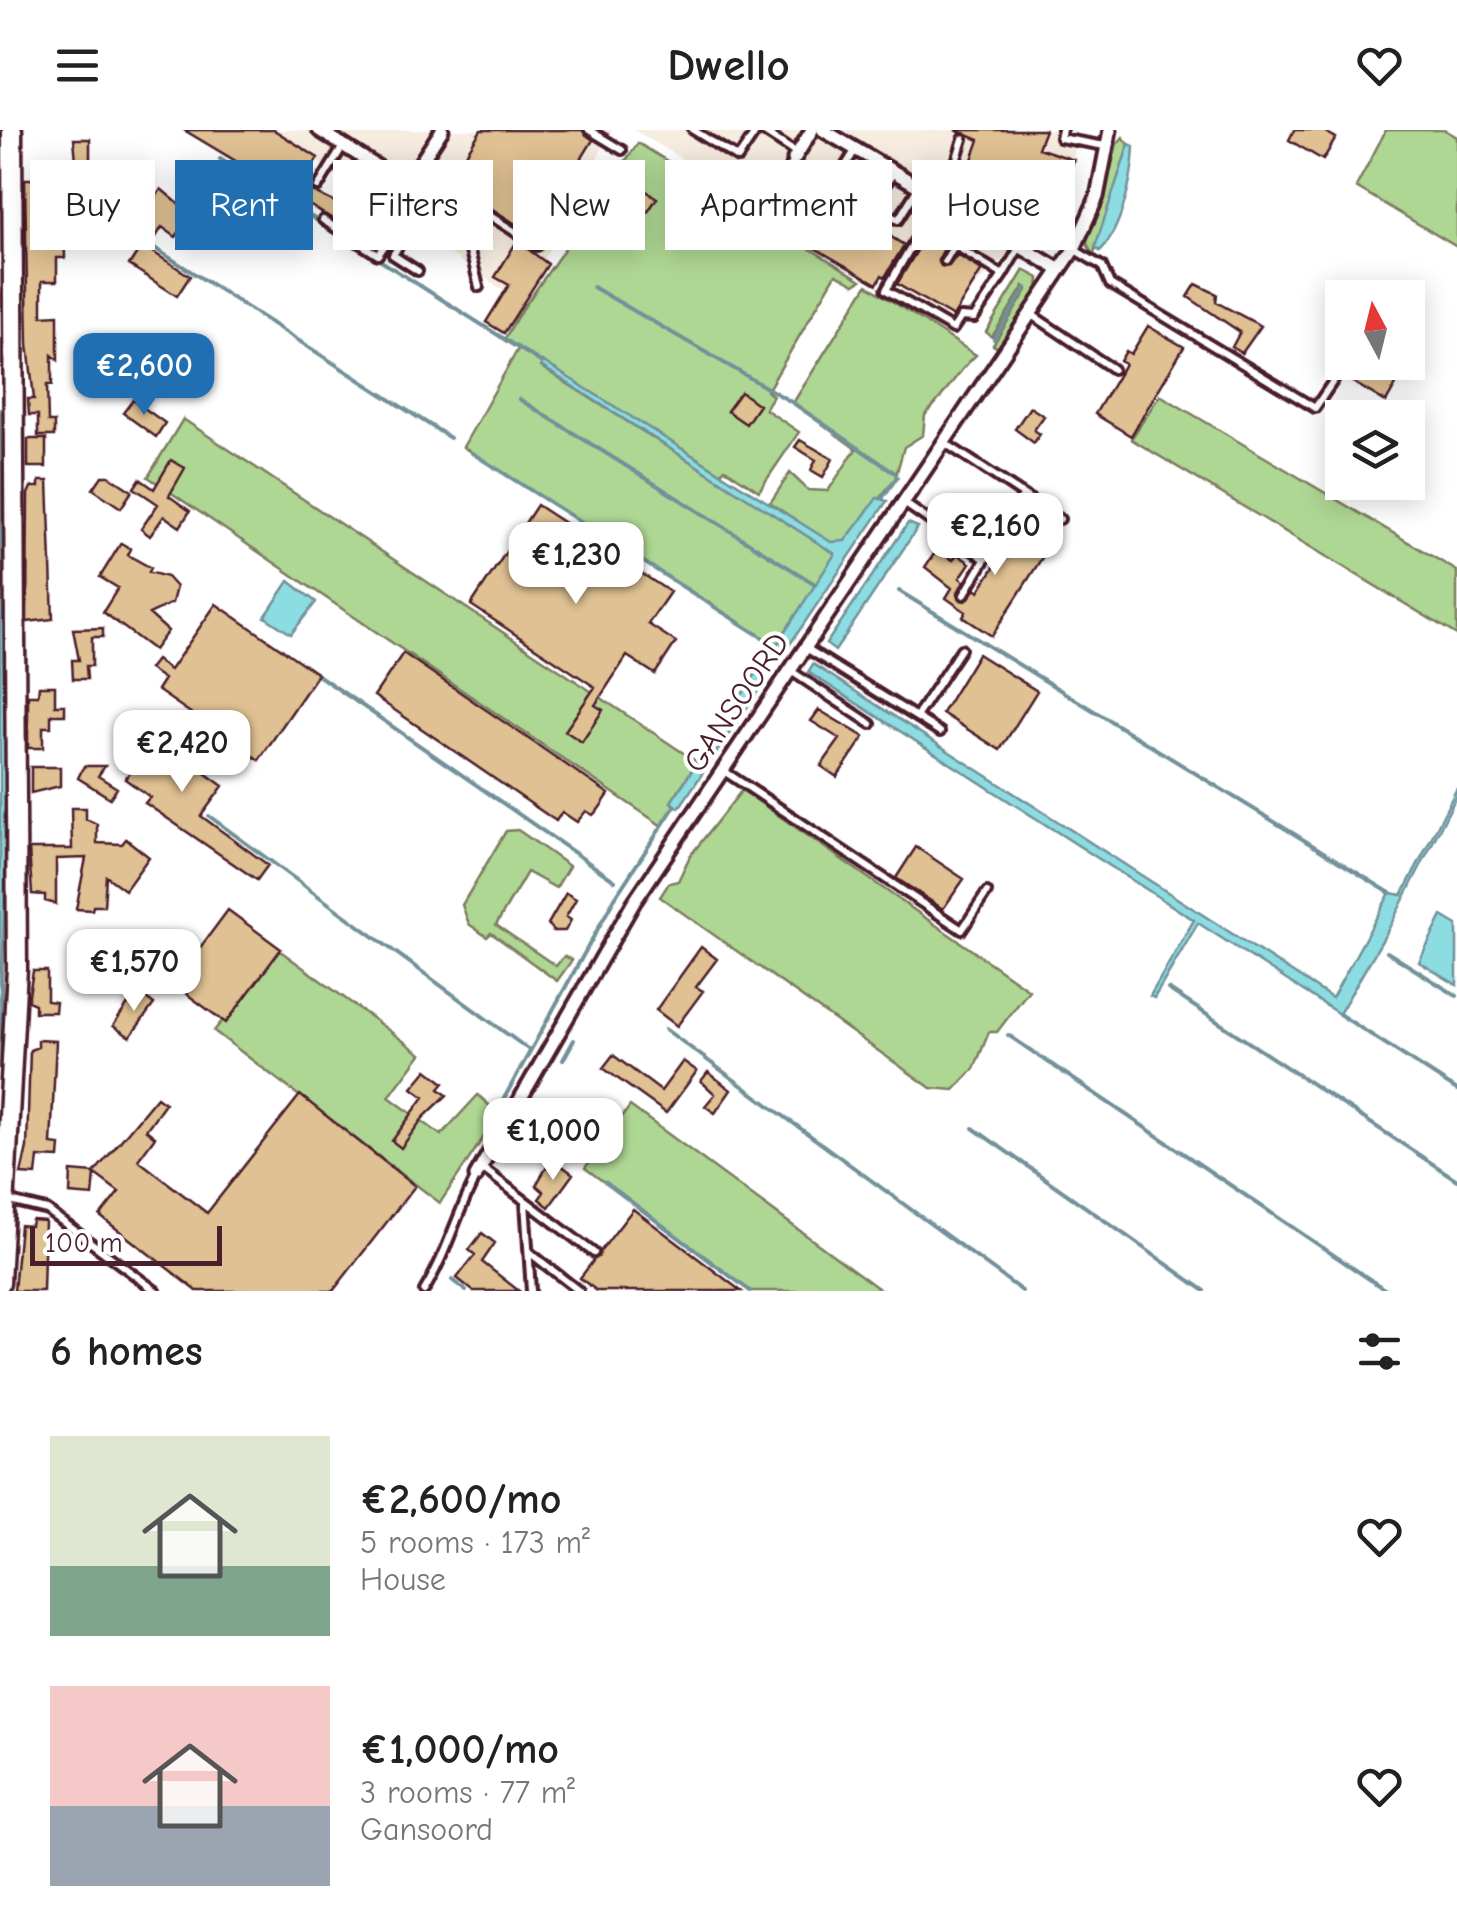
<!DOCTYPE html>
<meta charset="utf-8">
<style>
:root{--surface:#fff;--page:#f6f6f6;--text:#222;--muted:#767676;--accent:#1f6fb2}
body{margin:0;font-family:"Comic Neue",sans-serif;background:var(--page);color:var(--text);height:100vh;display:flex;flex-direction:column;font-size:38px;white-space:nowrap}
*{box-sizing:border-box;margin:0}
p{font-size:32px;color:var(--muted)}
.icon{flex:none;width:55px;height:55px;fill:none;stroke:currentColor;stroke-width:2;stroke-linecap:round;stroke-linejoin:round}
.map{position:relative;height:1161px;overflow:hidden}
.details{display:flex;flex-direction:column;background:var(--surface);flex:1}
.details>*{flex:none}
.top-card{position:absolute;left:30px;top:30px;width:1398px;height:90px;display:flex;gap:20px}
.needle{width:65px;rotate:353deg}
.buttons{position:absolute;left:1325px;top:150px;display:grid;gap:20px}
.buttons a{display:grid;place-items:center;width:100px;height:100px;border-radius:0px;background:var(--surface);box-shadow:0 5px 25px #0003;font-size:50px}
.scale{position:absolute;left:30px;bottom:25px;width:192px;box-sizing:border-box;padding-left:10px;border:5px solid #4a1f2b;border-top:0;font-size:28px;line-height:35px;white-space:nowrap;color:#4a1f2b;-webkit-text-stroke:8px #fff;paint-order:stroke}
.price{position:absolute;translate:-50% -85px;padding:0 22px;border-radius:20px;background:#fff;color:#222;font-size:32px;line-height:65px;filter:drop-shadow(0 2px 5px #0008)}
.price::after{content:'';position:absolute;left:50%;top:60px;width:30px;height:22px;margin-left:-15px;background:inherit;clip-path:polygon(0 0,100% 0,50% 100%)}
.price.on{background:var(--accent);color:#fff}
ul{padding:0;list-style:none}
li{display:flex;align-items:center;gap:30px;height:250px;padding:0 50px}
li span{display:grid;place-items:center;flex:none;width:280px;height:200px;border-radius:0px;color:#555}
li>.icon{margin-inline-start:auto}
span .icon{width:120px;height:120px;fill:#fffc;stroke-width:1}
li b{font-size:42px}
h2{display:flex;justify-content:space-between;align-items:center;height:120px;padding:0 50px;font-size:42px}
.pill{padding:0 35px;border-radius:0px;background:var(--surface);box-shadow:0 5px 25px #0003;font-size:35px;line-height:90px}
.pill.on{background:var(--accent);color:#fff}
header{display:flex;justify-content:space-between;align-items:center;height:130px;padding:0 50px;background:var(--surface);font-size:45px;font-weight:800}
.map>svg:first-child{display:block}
.built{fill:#f6ecdf}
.green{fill:#afd794;stroke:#7c7b60;stroke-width:2.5}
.water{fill:#8cdde2;stroke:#729199;stroke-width:2.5}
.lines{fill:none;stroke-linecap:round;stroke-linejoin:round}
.stream{stroke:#729199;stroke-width:4}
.building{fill:#e0c193;stroke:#4a1f2b;stroke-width:2.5}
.lane-casing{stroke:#4a1f2b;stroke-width:14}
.street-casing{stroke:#4a1f2b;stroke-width:19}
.secondary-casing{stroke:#4a1f2b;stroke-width:25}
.lane{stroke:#fff;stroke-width:6}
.street{stroke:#fff;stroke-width:11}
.secondary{stroke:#fff;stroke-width:18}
.labels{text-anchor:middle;stroke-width:8;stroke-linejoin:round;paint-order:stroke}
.street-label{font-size:32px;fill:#4a1f2b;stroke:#fff}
</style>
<header><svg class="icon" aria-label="menu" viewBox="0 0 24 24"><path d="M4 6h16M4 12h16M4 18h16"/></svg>Dwello<svg class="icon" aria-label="heart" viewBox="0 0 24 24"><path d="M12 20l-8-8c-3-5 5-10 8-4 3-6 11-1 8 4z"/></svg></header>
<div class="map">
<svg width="1457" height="1161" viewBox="0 0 1457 1161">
<rect width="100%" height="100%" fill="#fff"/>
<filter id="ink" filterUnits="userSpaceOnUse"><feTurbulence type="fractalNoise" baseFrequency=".01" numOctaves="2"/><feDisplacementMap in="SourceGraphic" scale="20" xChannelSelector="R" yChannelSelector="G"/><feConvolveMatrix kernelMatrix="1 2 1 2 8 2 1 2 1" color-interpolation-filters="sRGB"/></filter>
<g filter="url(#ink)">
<!-- built -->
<path class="built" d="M272 0H612L521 173Z
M634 0H1075L1073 62 944 185Z"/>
<!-- green -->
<path class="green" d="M1386 0H1445L1457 7V117L1356 57Z
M1123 7 1129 14 1093 126 1086 111 1101 78 1117 14Z
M638 13 861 150 855 154 836 144 767 261 773 266 765 279 799 302 759 361 725 339 721 343 543 232 541 237 836 424 776 516 463 317 518 219 504 210 517 187Z
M1024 140 1039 148 1038 160 1002 220 993 215 1027 160 1024 156 992 207 986 202Z
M867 155 976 225C953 246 947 264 925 285L923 305 904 317 895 349 845 411 831 413 770 373 790 343 808 360 828 361 856 319 793 273Z
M1160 265 1457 441V505L1131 309Z
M183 289 697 632 671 672 675 676 662 696 148 347Z
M742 660 1029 860 997 902H989L974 939 954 960 931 958 660 767 669 753 678 751 690 726Z
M518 700 569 736 556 758 527 742 496 795 556 836 564 826 572 830 557 851 491 803 487 807 469 794 462 775 506 701Z
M279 820 421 924 389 967 441 1005 478 965 499 984 440 1073 214 901Z
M630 976 882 1161H750L585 1038Z"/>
<!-- water -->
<path class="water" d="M1129 14 1134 16C1133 48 1121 100 1100 121L1095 117Z
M542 231 831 412 845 411 877 368 887 371 784 523 774 519 835 424 541 236Z
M0 278 6 695 0 939Z
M908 393 918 397 835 521 826 514Z
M289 451 316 472 291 504 265 487Z
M813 534 1332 868 1390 763 1402 765 1457 658V665L1387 802 1339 884 1198 793 1154 868 1150 866 1194 790 808 542Z
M757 542 767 548 679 678 671 672Z
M1442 786 1457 795V855L1419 832Z"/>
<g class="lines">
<!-- stream -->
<path class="stream" d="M220 29 542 233
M128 101 450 308
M593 157 793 273 895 343
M994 209 1026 158
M519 269 815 454
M472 323 776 516
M883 367 897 347
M899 461 1390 763
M315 543 615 751
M209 686 529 920
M1387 822 1457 866
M1168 859 1457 1050
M1339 884 1457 960
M665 899 1022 1161
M1008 905 1387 1161
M563 930 574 910
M502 972 616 766 675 676
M973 998 1205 1161
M605 1052 750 1161
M452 1150 466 1161"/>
</g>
<!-- building -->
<path class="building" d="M184 0H274L318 28 303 52 314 62 336 73 348 54 362 63 357 71 387 93 374 114Z
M481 0H582L593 10 534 106 449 51Z
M955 0H1045L1038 18 1074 30 1061 67 970 35 979 10Z
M1294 0H1322L1336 8 1323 30 1289 10Z
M74 9H90V39H109L123 52 110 73 103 69 55 68V91H64L65 128H57V151H42V186L58 185V230L52 225V255H47L48 292H54V306H38V285H29L28 269H34L28 214 25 49H36V53L78 52Z
M793 50 834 73 842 59 867 73 859 87 904 115 885 147 882 145 877 154 768 91Z
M640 57 657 68 636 100 619 90Z
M161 59 191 84 176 107 162 97 154 110 136 98Z
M927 104 946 115 938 130 941 136H949L957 125 982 140 953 187 897 154Z
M517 111 548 134 504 203 486 192 509 155 495 147Z
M142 115 190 146 177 166 129 135Z
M1196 154 1217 164 1216 172 1261 196 1242 223 1232 217 1240 202 1188 167Z
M1148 196 1184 217 1131 306 1095 284 1125 234 1120 231 1126 221 1131 224Z
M1362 232H1377L1401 246 1386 272 1351 251Z
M741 262 759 275 746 294 727 281Z
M133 270 165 293 156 307 123 283Z
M1030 277 1044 286 1034 300 1040 304 1034 313 1015 299Z
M28 309H46V337H28Z
M800 310 833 329 823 347 811 340 816 330 795 317Z
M171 330 185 338 169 366 190 381 180 397 164 386 150 406 141 399 158 374 134 358 140 349 154 359Z
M102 346H109L132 361 121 378 93 359Z
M39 351H48L53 489 27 492 28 364 31 357H39Z
M537 375 670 462 648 494 676 512 655 544 627 526 595 575 603 580 582 612 565 601 595 557 471 475Z
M1024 390 1054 409 992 506 963 487 966 482 946 468 952 458 925 437 937 420 953 430 957 424 970 433 960 448 964 451 957 464 966 471 976 459 979 461Z
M121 413 131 419 128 425 151 438 149 442 167 447 176 457 172 473 149 484 168 501 154 520 103 482 118 458 100 447Z
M216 474 318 544 259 630 157 560 164 549 149 539 156 530 170 540Z
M103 498V507H92V536H86L87 549H73L72 530H79L73 499Z
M403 523 609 664 599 679 593 685 586 681 577 692 562 682 556 691 374 566Z
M978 524 1037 561 1000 620 942 583Z
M39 556H55V575H65V585H51V597H43V618H28V565H38Z
M819 580 864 607 837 647 821 636 840 609 811 591Z
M134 592 223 656 201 686 268 735 257 750 145 673 150 667 125 649 138 631 117 616Z
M84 636H105L98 646 117 658 110 668 78 648Z
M31 637H60V656L31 663Z
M71 678H86V689L97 694V713L122 714 126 709 149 727 125 760 106 746 104 776H93L92 780 76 779 86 728 56 729V774L45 771V765L32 764 29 719H72Z
M916 717 964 749 943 779 896 748Z
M566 763 576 769 566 787 571 790 565 801H553L548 794Z
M228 780 281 819 226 893 173 854Z
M701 817 717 829 696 857 703 861 677 896 656 880Z
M33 841H47V871L56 872 55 882H35V874L28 871Z
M137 861 154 874 130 907 113 896Z
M38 910 56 911 51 1014 60 1015 59 1028 38 1027 36 1045 21 1044 27 1017 30 920 38 917Z
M613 925 661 961 683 931 697 941 666 983 603 938Z
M427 940 444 953 439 959 447 965 423 988 401 1018 392 1011 424 967 412 958Z
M708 942 731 960 715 983 705 976 715 964 701 951Z
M300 965 415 1056 333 1161H197L100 1086 119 1062 95 1044 93 1066 70 1064 71 1041 94 1043 157 967 165 973 146 1000 155 1007 138 1030 207 1083Z
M548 1035 556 1041 561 1035 573 1044 549 1077 539 1069 544 1062 536 1055Z
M633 1079 741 1161H597L580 1148Z
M32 1090 45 1091 43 1161H14L20 1095 31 1096Z
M482 1103 495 1113 482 1132 519 1161H473L457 1148 475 1125 469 1120Z"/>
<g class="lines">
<defs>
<path id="lane" d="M589 0 622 20
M693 0 738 28 757 0
M761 0 798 24
M1062 0 1060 8 1105 16
M963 9 954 38 959 45 1047 86
M789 38 829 62 856 19
M417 39 537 116 587 42
M893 43 874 75 898 90 919 56
M406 55C463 92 463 90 479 157
M318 57 343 16
M939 68 886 160 953 199 961 187 974 188 1003 145
M766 74 791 35
M323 90 378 125 399 95 374 69 390 45
M984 93 1001 64
M954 115 1003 145 1019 118
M1075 120 1102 136 1110 154 1315 278 1346 232
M945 131 970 88
M418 141 393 125 428 69
M1031 184 1113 239
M945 313 1060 389
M904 373 985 429
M964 465 1023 366
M806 518 940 602
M791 541 871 594
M916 587 961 519
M724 641 962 800 987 762
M482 1038 594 1123
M6 1070 47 1080 156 1161
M525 1072 531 1161
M529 1122 579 1161
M424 1161C447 1124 456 1085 476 1047"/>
<path id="street" d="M319 0 406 55 442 0
M823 0 1060 140
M794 29 812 0
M476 1046 634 772 1074 119 1097 67 1110 0"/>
<path id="secondary" d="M0 1153 17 838 12 0"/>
</defs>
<!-- lane casing -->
<use href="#lane" class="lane-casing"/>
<!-- street casing -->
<use href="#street" class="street-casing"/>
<!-- secondary casing -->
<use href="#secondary" class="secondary-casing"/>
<!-- lane -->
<use href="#lane" class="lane"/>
<!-- street -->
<use href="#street" class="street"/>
<!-- secondary -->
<use href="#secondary" class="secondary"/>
</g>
</g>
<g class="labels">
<!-- street labels -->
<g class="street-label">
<text transform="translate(736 572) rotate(-56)" y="11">GANSOORD</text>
</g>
</g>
</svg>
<div class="buttons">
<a><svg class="needle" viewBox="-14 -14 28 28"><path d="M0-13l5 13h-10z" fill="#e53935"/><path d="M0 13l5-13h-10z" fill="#767676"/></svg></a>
<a><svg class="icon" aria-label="layers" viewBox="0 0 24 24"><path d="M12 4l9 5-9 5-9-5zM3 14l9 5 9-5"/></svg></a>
</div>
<div class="scale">100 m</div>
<b class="price on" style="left:144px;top:288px">€2,600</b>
<b class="price" style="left:995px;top:448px">€2,160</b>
<b class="price" style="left:576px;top:477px">€1,230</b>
<b class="price" style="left:182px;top:665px">€2,420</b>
<b class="price" style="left:134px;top:884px">€1,570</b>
<b class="price" style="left:553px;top:1053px">€1,000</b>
<div class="top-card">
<a class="pill">Buy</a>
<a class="pill on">Rent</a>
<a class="pill">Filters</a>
<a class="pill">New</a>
<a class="pill">Apartment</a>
<a class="pill">House</a>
</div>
</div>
<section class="details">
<h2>6 homes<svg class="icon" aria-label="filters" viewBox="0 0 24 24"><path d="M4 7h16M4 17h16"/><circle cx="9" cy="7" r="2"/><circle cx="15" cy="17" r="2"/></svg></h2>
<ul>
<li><span style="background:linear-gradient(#dfe7d0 65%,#7fa58c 0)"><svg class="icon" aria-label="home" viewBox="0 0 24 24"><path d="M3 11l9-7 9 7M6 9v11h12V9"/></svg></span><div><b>€2,600/mo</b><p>5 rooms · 173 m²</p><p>House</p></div><svg class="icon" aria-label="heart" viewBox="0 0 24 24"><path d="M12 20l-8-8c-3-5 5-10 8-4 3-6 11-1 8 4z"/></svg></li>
<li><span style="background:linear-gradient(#f6c9c9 60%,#9aa5b1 0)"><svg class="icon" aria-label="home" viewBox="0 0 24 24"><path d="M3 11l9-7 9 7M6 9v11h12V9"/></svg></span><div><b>€1,000/mo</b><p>3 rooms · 77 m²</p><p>Gansoord</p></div><svg class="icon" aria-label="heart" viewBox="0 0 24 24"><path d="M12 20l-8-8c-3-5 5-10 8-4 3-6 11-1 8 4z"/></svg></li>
</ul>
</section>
